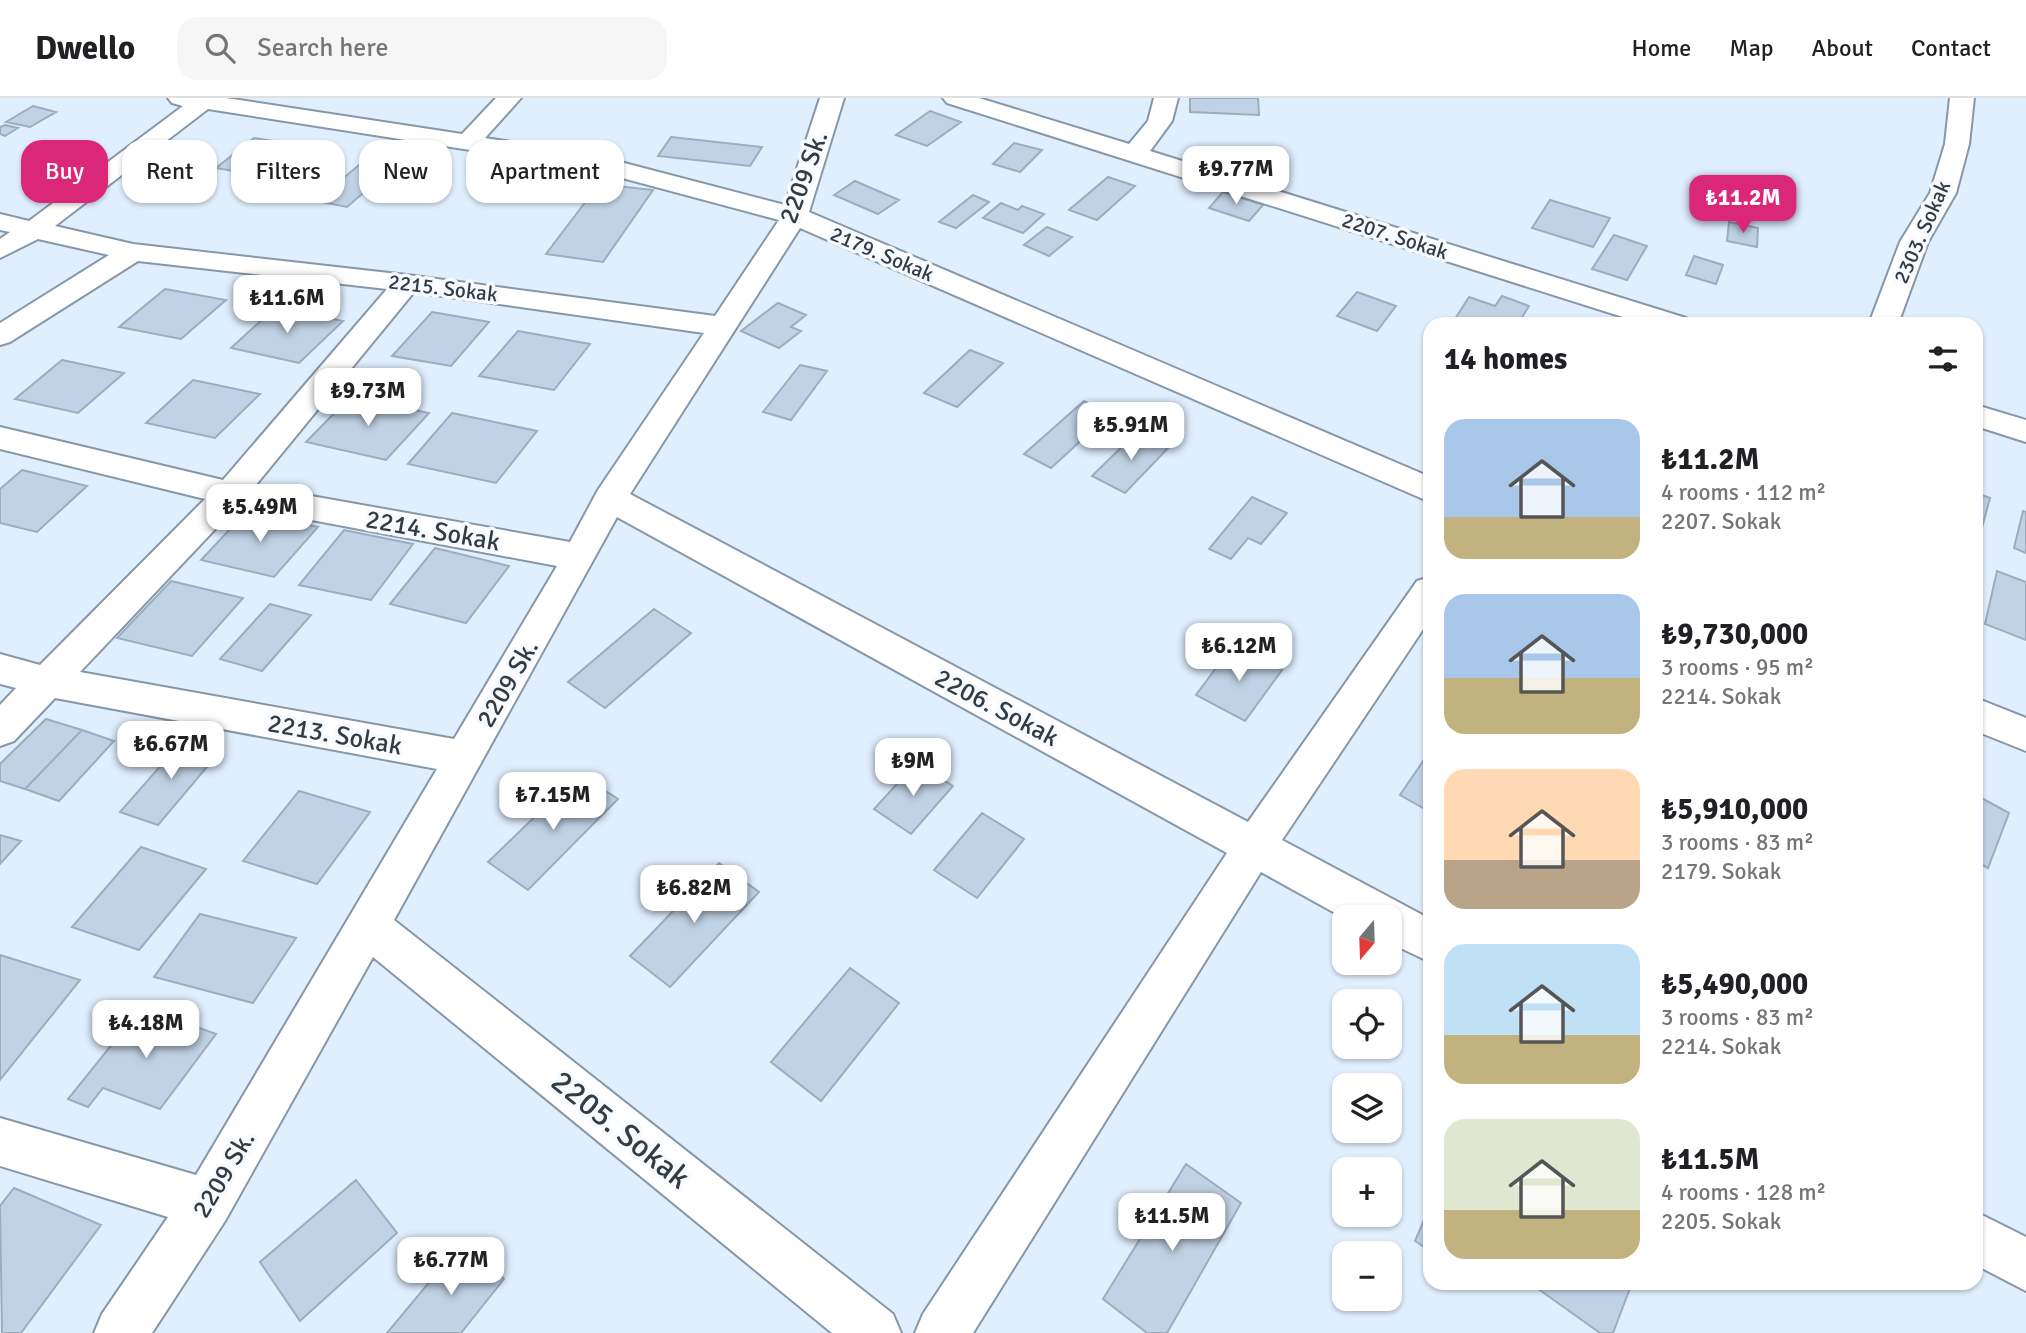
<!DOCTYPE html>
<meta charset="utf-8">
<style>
:root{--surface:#fff;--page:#f6f6f6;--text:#202124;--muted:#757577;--line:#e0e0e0;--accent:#db2777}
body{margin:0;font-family:Signika,sans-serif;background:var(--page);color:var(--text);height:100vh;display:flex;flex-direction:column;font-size:26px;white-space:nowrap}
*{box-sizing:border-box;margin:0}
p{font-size:23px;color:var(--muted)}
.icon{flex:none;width:38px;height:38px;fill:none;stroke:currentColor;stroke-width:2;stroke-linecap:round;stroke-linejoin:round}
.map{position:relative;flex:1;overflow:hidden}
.sheet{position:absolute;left:1423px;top:219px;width:560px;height:973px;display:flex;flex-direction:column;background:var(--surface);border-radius:21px;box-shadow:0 2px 5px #0004}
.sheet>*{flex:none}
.guide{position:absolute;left:21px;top:42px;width:665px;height:63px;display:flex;gap:14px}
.needle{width:46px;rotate:199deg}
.controls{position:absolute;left:1332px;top:807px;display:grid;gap:14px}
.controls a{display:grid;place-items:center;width:70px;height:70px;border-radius:14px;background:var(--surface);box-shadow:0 2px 5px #0004;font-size:35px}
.price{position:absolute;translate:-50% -60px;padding:0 16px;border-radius:14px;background:#fff;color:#222;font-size:23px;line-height:46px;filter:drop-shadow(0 2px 4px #0008)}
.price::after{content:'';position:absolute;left:50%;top:42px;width:21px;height:16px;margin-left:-10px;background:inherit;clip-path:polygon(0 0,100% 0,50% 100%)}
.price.selected{background:var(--accent);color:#fff}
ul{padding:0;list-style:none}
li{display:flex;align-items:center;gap:21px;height:175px;padding:0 21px}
li span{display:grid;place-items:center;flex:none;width:196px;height:140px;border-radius:21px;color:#555}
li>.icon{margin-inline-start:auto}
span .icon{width:84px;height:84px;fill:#fffc;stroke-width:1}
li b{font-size:30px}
h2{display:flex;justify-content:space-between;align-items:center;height:84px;padding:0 21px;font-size:30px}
.tag{padding:0 24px;border-radius:21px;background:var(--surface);box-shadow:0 2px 5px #0004;font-size:24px;line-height:63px}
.tag.selected{background:var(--accent);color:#fff}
header{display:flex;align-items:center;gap:42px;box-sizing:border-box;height:98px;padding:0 35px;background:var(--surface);border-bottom:2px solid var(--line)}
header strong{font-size:33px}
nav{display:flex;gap:38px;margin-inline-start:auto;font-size:24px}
.search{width:490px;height:63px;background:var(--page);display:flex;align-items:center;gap:18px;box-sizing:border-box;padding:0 24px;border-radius:21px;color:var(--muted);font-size:26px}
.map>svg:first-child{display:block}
.building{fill:#c0d2e5;stroke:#9badbf;stroke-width:2}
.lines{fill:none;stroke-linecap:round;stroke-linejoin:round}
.minor-casing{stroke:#8697a8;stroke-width:4}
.minor{fill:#fff;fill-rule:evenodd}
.labels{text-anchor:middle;stroke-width:7;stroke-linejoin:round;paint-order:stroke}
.far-street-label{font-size:21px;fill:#343c43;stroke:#f7fafe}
.street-label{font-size:26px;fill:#343c43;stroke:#f7fafe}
.near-street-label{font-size:32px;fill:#343c43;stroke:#f7fafe}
</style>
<header>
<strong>Dwello</strong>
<div class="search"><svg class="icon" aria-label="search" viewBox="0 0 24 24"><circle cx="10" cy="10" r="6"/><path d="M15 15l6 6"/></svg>Search here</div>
<nav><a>Home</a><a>Map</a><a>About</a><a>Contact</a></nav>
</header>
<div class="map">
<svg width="2026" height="1235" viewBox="0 0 2026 1235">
<rect width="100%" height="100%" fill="#e0effe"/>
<!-- building -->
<path class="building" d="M1190 0H1258L1259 17 1190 14Z
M33 8 56 14 30 29 6 24Z
M930 13 961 24 927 48 896 37Z
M5 27 18 30 5 38 0 36V29Z
M671 39 762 49 750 68 658 58Z
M254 40 298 47 261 78 216 70Z
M1014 45 1042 52 1020 74 993 66Z
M359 67 390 72 347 109 316 103Z
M1108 79 1135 88 1097 122 1069 112Z
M855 83 899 102 878 116 834 97Z
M599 86 653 92 603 164 546 156Z
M1223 94 1263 107 1249 123 1209 110Z
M973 97 989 104 956 130 939 124Z
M1550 102 1610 120 1593 149 1532 130Z
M1001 105 1018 112 1022 108 1044 116 1023 135 983 120Z
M1729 124 1758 130 1757 149 1727 143Z
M1047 129 1072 139 1049 158 1024 147Z
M1614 137 1647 148 1627 182 1592 171Z
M1694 158 1723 167 1716 186 1686 177Z
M165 191 226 202 181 241 119 229Z
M1357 194 1396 208 1377 233 1337 218Z
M1502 198 1529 208 1518 226H1470L1455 221 1469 199 1495 208Z
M778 205 806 217 791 229 801 233 779 250 741 233Z
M276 209 343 223 299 265 231 250Z
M432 214 489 224 451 268 392 258Z
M518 233 590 246 554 292 479 278Z
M970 252 1003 265 957 309 924 295Z
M62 262 124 275 78 315 15 301Z
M800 267 827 273 791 322 763 314Z
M193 282 260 296 215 340 146 325Z
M351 298 429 315 386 362 306 344Z
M1084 303 1110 316 1051 370 1024 356Z
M452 315 537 333 496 385 408 366Z
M1137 334 1169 349 1125 395 1092 378Z
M22 372 87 388 37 434 0 425V391Z
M1976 395 1990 400 1977 448 1976 447Z
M1252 399 1287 415 1261 446 1248 440 1231 461 1209 451Z
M2023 413 2026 414V455L2014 450Z
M246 414 318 429 274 479 201 462Z
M344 432 413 446 371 502 299 487Z
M435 450 509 468 466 525 390 506Z
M1997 473 2026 484V542L1985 526Z
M171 483 243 500 192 558 117 540Z
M270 506 311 517 262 573 220 561Z
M654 511 691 535 605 610 568 584Z
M1233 547 1282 572 1245 623 1196 597Z
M46 621 82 632 25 691 0 683V666Z
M82 632 114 643 59 703 25 691Z
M185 640 223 650 158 727 120 714Z
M1430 653V714L1400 697Z
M916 665 953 688 911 736 874 711Z
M579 676 618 701 528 792 488 764Z
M299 693 370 714 317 786 243 763Z
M1976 697 2009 715 1988 770 1976 764Z
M982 715 1024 741 977 800 934 772Z
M0 737 21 743 0 766Z
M141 749 206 771 139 852 72 829Z
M719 765 759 794 670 889 630 858Z
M200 816 296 840 253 905 154 879Z
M0 857 80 882 0 982Z
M850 870 899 905 821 1003 771 964Z
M142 909 216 936 160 1011 103 990 88 1009 68 1001Z
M1186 1066 1241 1105 1167 1235H1147L1103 1201Z
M356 1082 397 1135 300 1223 260 1164Z
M14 1090 101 1127 21 1235H2L0 1108Z
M1430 1108V1153L1415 1143Z
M461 1146 504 1181 461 1235H387Z
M1530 1185H1632L1613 1235H1600Z"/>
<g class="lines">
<defs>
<path id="minor" d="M168 0H226L462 36 496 0H521L485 40 586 55 785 107 820 0H844L809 114 1430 379V404L800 130 630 396 1248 724 1417 483 1430 479V521L1282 742 1430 821V864L1390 845V819L1344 820 1261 774 973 1235H915L923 1216 1227 755 617 419 394 822 893 1216 901 1235H832L373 859 225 1123 152 1235H94L102 1216 168 1119 0 1068V1020L196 1077 437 671 55 600 14 643 0 648V607L16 590 0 586V556L40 567 205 401 0 351V329L223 382 387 191 138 163 10 244 0 247V225L109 157 38 141 0 160V141L10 134 0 132V116L29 123 183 8 172 5ZM208 11 585 70 779 122 715 218 407 177 133 146 55 128ZM414 194 704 235 598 392 570 444 255 388ZM237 408 557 468 454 641 80 574Z
M943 0H979L1129 46 1148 23 1154 0H1178L1172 23 1150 53 1686 220 1690 226H1645L947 5Z
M1950 0H1974L1969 46 1956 95 1928 144 1898 226H1869L1900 144 1930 95 1945 46Z
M1976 307 2026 322V344L1976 328Z
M1976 600 2026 620V653L1976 633Z
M1976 1114 2026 1139V1193L1976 1167Z"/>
</defs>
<!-- minor casing -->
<use href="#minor" class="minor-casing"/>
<!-- minor -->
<use href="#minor" class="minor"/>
</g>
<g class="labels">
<!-- far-street labels -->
<g class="far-street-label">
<text transform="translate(1922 134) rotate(-66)" y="7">2303. Sokak</text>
<text transform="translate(1395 138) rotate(18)" y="7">2207. Sokak</text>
<text transform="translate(882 156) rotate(23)" y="7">2179. Sokak</text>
<text transform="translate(443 190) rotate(7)" y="7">2215. Sokak</text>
</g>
<!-- street labels -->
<g class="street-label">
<text transform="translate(803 79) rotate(-70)" y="9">2209 Sk.</text>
<text transform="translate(433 432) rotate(10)" y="9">2214. Sokak</text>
<text transform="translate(507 585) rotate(-60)" y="9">2209 Sk.</text>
<text transform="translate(997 609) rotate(28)" y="9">2206. Sokak</text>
<text transform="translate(335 636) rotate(10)" y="9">2213. Sokak</text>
<text transform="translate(223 1076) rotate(-59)" y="9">2209 Sk.</text>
</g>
<!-- near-street labels -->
<g class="near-street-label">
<text transform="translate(621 1031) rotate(39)" y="11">2205. Sokak</text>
</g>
</g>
</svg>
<div class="controls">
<a><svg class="needle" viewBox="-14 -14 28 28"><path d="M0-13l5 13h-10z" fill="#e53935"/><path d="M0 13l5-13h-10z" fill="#757577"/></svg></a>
<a><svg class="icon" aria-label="locate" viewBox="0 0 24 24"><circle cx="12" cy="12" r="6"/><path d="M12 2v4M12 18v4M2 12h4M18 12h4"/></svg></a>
<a><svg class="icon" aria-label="layers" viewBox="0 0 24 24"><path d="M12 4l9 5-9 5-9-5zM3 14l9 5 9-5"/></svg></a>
<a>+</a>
<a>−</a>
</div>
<b class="price" style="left:1236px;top:108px">₺9.77M</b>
<b class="price selected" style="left:1743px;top:137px">₺11.2M</b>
<b class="price" style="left:287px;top:237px">₺11.6M</b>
<b class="price" style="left:368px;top:330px">₺9.73M</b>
<b class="price" style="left:1131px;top:364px">₺5.91M</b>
<b class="price" style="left:260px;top:446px">₺5.49M</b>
<b class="price" style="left:1239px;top:585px">₺6.12M</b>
<b class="price" style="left:171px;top:683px">₺6.67M</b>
<b class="price" style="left:913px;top:700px">₺9M</b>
<b class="price" style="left:553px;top:734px">₺7.15M</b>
<b class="price" style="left:694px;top:827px">₺6.82M</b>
<b class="price" style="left:146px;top:962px">₺4.18M</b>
<b class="price" style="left:1172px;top:1155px">₺11.5M</b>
<b class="price" style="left:451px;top:1199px">₺6.77M</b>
<div class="guide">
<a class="tag selected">Buy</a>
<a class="tag">Rent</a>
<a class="tag">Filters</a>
<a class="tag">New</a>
<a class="tag">Apartment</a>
</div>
<section class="sheet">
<h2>14 homes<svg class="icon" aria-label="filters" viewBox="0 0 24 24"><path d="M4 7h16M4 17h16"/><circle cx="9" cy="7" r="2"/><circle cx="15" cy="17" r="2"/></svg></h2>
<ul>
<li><span style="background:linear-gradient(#a9c7e8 70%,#c2b280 0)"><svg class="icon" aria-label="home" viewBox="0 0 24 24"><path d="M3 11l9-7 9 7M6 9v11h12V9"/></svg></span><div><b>₺11.2M</b><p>4 rooms · 112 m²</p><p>2207. Sokak</p></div></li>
<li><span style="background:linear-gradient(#a9c7e8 60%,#c2b280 0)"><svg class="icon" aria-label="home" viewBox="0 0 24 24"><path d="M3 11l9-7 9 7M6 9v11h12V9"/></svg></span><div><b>₺9,730,000</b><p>3 rooms · 95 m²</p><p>2214. Sokak</p></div></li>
<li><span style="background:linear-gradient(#ffd9b3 65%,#b9a48a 0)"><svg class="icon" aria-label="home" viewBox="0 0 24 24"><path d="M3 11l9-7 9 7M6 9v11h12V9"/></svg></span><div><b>₺5,910,000</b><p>3 rooms · 83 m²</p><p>2179. Sokak</p></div></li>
<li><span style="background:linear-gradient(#bfe0f5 65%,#c2b280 0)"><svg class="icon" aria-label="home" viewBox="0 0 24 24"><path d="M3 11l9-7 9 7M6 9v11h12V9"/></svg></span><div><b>₺5,490,000</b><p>3 rooms · 83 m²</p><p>2214. Sokak</p></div></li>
<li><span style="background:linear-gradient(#dfe7d0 65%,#c2b280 0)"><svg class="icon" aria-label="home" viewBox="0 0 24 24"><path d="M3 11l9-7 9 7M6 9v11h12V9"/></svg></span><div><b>₺11.5M</b><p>4 rooms · 128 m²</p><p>2205. Sokak</p></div></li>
</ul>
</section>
</div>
